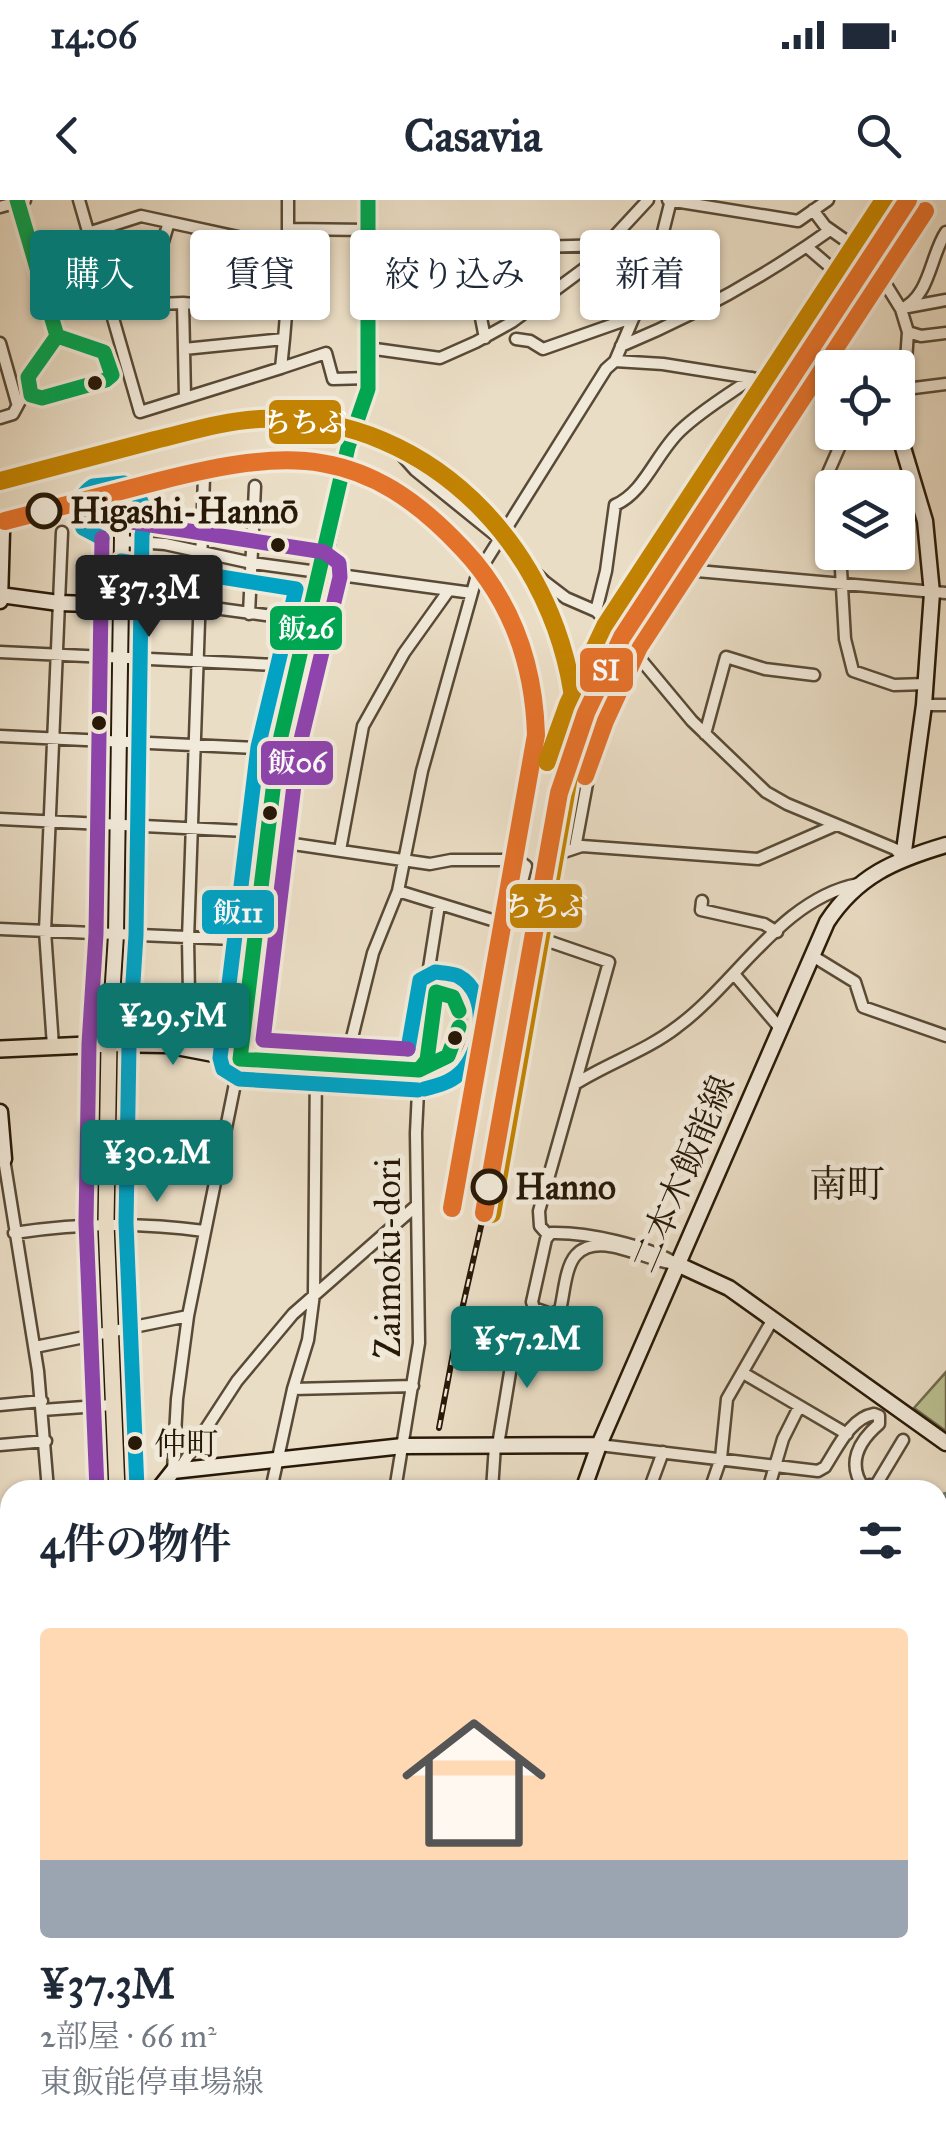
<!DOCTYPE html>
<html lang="ja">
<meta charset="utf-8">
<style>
:root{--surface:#fff;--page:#f2f2f3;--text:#1f2937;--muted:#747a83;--accent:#0f766e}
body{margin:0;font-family:"IM FELL Great Primer","Noto Serif JP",serif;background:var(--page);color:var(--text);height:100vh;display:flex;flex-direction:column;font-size:38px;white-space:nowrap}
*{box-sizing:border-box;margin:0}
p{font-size:32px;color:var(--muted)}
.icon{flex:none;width:55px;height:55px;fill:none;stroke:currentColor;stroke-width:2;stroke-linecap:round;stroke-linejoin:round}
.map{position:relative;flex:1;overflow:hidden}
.sheet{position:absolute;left:0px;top:1280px;width:948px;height:672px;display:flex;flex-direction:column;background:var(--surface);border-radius:30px 30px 0 0;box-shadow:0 2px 8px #0004}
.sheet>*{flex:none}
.banner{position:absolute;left:30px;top:30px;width:888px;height:90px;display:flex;gap:20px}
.tools{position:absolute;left:815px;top:150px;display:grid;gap:20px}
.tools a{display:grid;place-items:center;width:100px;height:100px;border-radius:10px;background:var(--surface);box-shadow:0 2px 8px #0004;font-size:50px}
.price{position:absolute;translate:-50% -85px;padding:0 22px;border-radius:10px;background:var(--accent);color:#fff;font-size:32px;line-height:65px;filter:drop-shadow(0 2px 5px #0008)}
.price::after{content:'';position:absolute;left:50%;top:60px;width:30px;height:22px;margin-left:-15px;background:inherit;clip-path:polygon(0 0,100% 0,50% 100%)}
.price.active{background:#222;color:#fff}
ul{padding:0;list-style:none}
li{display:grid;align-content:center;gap:20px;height:530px;padding:0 40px}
li span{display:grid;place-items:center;height:310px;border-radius:10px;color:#555}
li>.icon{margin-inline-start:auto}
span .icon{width:180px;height:180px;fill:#fffc;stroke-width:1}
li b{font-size:42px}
h2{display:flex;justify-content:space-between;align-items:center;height:120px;padding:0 40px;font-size:42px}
.chip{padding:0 35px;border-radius:10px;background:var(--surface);box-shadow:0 2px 8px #0004;font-size:35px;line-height:90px}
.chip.active{background:var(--accent);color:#fff}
.status{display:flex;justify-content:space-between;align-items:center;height:70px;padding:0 50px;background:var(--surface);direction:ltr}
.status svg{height:28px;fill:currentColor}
header{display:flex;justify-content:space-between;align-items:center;height:130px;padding:0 40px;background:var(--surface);font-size:45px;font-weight:800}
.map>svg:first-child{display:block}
.green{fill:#bac092;stroke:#706c4c;stroke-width:2.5}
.water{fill:#9bbabd;stroke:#6d7a74;stroke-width:2.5}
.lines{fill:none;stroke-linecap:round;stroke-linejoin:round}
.stream{stroke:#6d7a74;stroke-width:2.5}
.street-casing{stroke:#584a36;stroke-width:15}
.secondary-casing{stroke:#271907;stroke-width:19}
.primary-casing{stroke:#271907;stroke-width:20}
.street{stroke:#f1e9d9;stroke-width:10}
.secondary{stroke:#f1e9d9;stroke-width:14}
.primary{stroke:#eaddc5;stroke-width:15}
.rail-casing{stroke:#271907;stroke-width:6}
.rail{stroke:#f1e9d9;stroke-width:2.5;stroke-dasharray:8;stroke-linecap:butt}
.bus-1-casing{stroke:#f1e9d9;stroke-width:22}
.bus-2-casing{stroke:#f1e9d9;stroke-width:22}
.bus-3-casing{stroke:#f1e9d9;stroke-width:22}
.bus-1{stroke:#00a651;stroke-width:15}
.bus-2{stroke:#02a2c4;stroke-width:15}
.bus-3{stroke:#8e44ad;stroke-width:15}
.rail-1-casing{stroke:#f1e9d9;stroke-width:25}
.rail-2-casing{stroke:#f1e9d9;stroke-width:25}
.rail-1{stroke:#e3722b;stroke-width:18}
.rail-2{stroke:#c38302;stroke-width:18}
.metro-1-casing{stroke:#f1e9d9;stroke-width:25}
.metro-1{stroke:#e3722b;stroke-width:18}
.bus-dot{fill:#271907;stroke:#f1e9d9;stroke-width:4}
.stop-dot{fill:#f1e9d9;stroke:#271907;stroke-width:5}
.labels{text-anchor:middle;stroke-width:10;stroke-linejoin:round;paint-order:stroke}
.bus-label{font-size:32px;fill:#271907;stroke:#f1e9d9;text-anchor:start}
.stop-label{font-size:35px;font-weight:bold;fill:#271907;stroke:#f1e9d9;text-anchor:start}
.street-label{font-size:35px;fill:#271907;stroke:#f1e9d9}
.neighbourhood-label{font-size:38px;fill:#271907;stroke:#f1e9d9}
.line-badge{stroke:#f1e9d9;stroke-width:4}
.badge-label{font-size:28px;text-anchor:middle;font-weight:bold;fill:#fff}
</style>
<div class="status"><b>14:06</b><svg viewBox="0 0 49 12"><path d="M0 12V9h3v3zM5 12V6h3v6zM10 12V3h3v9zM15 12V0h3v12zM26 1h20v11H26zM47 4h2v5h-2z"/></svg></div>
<header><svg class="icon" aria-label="back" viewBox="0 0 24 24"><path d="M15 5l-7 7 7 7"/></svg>Casavia<svg class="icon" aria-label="search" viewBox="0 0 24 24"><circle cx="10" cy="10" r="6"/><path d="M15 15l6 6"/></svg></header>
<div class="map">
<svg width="946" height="1951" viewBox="0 0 946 1951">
<rect width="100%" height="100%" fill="#eaddc5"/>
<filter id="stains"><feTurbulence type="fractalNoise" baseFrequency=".002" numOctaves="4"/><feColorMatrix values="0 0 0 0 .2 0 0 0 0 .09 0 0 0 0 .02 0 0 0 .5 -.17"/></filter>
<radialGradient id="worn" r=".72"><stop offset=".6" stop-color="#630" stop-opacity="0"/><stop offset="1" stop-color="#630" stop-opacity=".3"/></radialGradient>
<!-- green -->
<path class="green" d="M946 1172V1231L914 1208Z
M938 1650 946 1652V1951H588L591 1942H938Z
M412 1943H457L454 1951H407Z"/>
<!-- water -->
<path class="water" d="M946 1293V1415L938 1427V1295Z"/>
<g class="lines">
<!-- stream -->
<path class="stream" d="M938 1463 946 1474
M938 1538 946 1529
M938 1540 946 1565
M0 1938 8 1939 13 1951
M241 1942 248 1951
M73 1951 78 1942"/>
<defs>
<path id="street" d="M79 0 140 212 185 198 184 149 284 139 281 168 326 153 333 179 369 178
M668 0 798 21 828 0
M0 7 25 0
M813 10 825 26 862 52
M288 29 368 30
M88 33 141 16 288 48
M807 47 835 71 853 46
M464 49 608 45
M368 61 441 56V98
M368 92 459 99 524 85 533 107
M476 93 485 138
M183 103 184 149
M158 104 155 68 169 22
M110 106 183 103 287 112
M908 107 946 100
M901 109C930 97 930 56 946 32
M908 132 901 109 875 67 919 0
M284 139 288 90V0
M516 139 530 141 543 149 634 117
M0 143 17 203
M621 146C696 115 764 77 830 30
M368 148 440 158 476 142 512 122 585 68 648 0
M615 161 663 164 832 191
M904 189 908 132 921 136 946 133
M898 190 946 184
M185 198 281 168
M0 218 13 214 20 201
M354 227 391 243 415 270 499 338 545 382 566 398 596 411 622 437 692 521 766 592 787 604 895 649 903 658
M113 302C129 306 126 320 122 332L119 323 98 314 101 304Z
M832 307 828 273 839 248V232
M123 341 165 344 252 363 472 393
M840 352 845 439 853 471 894 485 926 484
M686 370 946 393
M121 402 199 406 310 421
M596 411 606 371 615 305C645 292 656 253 681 230 702 210 728 195 752 178
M249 414 255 286
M0 452 298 466
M924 505H946
M705 534 726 457 765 469 814 475
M0 536 278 549
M0 619 267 632
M266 640 430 664 451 660H518L526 666 512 721 505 724 398 691
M575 648 599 519
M340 650 363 526 404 453 449 390
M521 690 549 696
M702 701 701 710 764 724 777 732
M0 729 257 740
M811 755 855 782 863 807 946 836
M734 774 779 827
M53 846 45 731 62 332
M190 849 188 739 204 277
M345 866 373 753 398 691 422 571 477 375 606 169 615 161 653 72 671 0
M413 869 439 705
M575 884 609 762 542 739 541 733 558 654 582 646 758 659 836 625
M4 959 38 1171 48 1290
M14 1033C78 1023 139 1022 204 1031
M551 1033C587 1032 646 1045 677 1064 648 1063 600 1029 576 1055 565 1067 564 1095 560 1110L551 1114 534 1108 532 1102 546 1039Z
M548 1035 540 1026 539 1011 575 884C608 863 646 851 677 827 737 783 781 699 858 684
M35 1147 188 1116
M743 1173 847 1234
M293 1189 413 1186
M0 1205 42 1201
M42 1210 112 1205
M0 1245 46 1241
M498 1245 517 1130
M599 1245 818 1271 825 1267C837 1249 850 1218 874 1214L879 1216V1224C859 1241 846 1263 864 1288
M179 1270 237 1181 293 1114 416 1006
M173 1271 177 1199 188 1116 240 859
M870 1285 889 1290
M876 1285 903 1240
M271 1290 293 1189 308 1140 314 1094 316 865
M395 1290 419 1143 416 933 419 870 427 860 436 792 449 794C463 808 464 840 449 856 442 865 430 867 419 870
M492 1290 495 1245
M649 1290 663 1252
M710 1290 721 1258 727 1199 773 1119
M768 1290 783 1239 799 1207
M0 1321 10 1320
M938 1325 946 1331
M0 1404H10
M0 1527 10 1498
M0 1552 10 1550
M3 1607 10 1608
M938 1686 946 1694
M0 1868 10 1837
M49 1951 53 1942
M317 1951 318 1942"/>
<path id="secondary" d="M17 0 57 136
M57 136 104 152 108 157 112 175 106 180 42 198 31 195 28 177Z
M898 212 901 241 925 321 932 393 924 505 903 658
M122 332 116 735 109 844 166 845 240 859 419 870
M0 395 59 403 121 405
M0 401 2 331
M240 859 250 797 278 549 310 421 348 247 368 189V0
M0 912 4 959
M677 1064 729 1088 946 1243
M158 1290 173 1271 403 1246 599 1245 827 722C857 676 895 660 946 645
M583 1290 599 1245
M938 1520 946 1514
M0 1758 10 1757
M574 1951 579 1942"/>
<path id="primary" d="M0 849 109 844 106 1023 117 1290
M0 1826 10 1805"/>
</defs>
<!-- street casing -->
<use href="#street" class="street-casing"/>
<!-- secondary casing -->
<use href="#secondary" class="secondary-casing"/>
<!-- primary casing -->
<use href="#primary" class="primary-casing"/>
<!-- street -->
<use href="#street" class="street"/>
<!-- secondary -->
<use href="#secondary" class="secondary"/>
<!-- primary -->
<use href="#primary" class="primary"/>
<defs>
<path id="rail" d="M439 1228 458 1127 484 1013"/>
</defs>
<!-- rail casing -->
<use href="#rail" class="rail-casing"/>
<!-- rail -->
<use href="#rail" class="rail"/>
<defs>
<path id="bus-1" d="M17 0 57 136
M57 136 104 152 112 175 106 180 42 198 31 195 28 177Z
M240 859 278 549 348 247 368 189V0
M240 859 419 870 448 856 459 827
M419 870 427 860 436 792 453 797 459 811"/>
<path id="bus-2" d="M102 338 83 328C75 311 77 297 93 286L124 283C144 296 148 313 142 335L136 735 129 845 126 1023 137 1289
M121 361 296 389 258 547 220 858 223 869 239 879 418 890
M408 849 420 780 435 772C442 773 452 773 458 776 492 794 483 853 459 874 449 883 436 886 424 889"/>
<path id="bus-3" d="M125 321 324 352 339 363 340 377 298 552 263 840 408 849
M97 1290 86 1023 89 844 96 734 102 338"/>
</defs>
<!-- bus-1 casing -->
<use href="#bus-1" class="bus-1-casing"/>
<!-- bus-2 casing -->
<use href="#bus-2" class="bus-2-casing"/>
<!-- bus-3 casing -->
<use href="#bus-3" class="bus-3-casing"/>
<!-- bus-1 -->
<use href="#bus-1" class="bus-1"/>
<!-- bus-2 -->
<use href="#bus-2" class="bus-2"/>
<!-- bus-3 -->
<use href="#bus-3" class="bus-3"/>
<defs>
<path id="rail-1" d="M5 321C56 308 108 294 159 281 289 248 365 244 463 349 512 401 534 464 536 535L452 1008
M585 576 605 521 639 447 925 11"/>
<path id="rail-2" d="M0 281C51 268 103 254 155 240 189 232 223 221 259 219 437 210 573 366 576 537L492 1014
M547 562 568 504 605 426 884 0"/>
</defs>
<!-- rail-1 casing -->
<use href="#rail-1" class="rail-1-casing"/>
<!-- rail-2 casing -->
<use href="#rail-2" class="rail-2-casing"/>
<!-- rail-1 -->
<use href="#rail-1" class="rail-1"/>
<!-- rail-2 -->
<use href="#rail-2" class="rail-2"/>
<defs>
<path id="metro-1" d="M484 1013 559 593 586 513 622 437 908 0"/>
</defs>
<!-- metro-1 casing -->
<use href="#metro-1" class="metro-1-casing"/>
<!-- metro-1 -->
<use href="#metro-1" class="metro-1"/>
</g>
<!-- markers -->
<g class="bus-dot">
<circle cx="95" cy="183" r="9"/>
<circle cx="278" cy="345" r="9"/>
<circle cx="99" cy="523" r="9"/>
<circle cx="270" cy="613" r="9"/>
<circle cx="455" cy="838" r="9"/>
<circle cx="135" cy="1243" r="9"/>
</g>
<g class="stop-dot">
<circle cx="44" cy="311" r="16"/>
<circle cx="489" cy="987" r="16"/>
</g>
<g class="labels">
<!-- bus labels -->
<g class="bus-label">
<text x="154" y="1255">仲町</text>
</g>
<!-- stop labels -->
<g class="stop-label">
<text x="70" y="323">Higashi-Hannō</text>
<text x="515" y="999">Hanno</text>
</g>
<!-- street labels -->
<g class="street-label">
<text transform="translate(683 974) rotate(-67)" y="12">二本木飯能線</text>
<text transform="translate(388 1058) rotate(-90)" y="12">Zaimoku-dori</text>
</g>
<!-- neighbourhood labels -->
<g class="neighbourhood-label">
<text x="847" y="997">南町</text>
</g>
</g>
<g class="line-badge">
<rect x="267" y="198" width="76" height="48" rx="10" fill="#c38302"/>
<rect x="268" y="404" width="76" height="48" rx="10" fill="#00a651"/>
<rect x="578" y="446" width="57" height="48" rx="10" fill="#e3722b"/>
<rect x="259" y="539" width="76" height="48" rx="10" fill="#8e44ad"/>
<rect x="508" y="682" width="76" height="48" rx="10" fill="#c38302"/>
<rect x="200" y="688" width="76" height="48" rx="10" fill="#02a2c4"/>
</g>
<g class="badge-label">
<text x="305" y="232">ちちぶ</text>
<text x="306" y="438">飯26</text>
<text x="606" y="480">SI</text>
<text x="297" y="572">飯06</text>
<text x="546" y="716">ちちぶ</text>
<text x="238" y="722">飯11</text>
</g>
<rect width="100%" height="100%" filter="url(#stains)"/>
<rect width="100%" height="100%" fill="url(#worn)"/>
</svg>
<div class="tools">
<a><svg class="icon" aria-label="locate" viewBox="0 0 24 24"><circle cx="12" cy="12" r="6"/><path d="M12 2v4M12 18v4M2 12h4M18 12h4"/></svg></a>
<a><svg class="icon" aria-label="layers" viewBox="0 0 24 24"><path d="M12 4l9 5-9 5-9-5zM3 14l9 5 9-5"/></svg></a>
</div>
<b class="price active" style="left:149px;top:440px">¥37.3M</b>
<b class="price" style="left:173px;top:868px">¥29.5M</b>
<b class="price" style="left:157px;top:1005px">¥30.2M</b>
<b class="price" style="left:527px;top:1191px">¥57.2M</b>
<div class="banner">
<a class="chip active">購入</a>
<a class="chip">賃貸</a>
<a class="chip">絞り込み</a>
<a class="chip">新着</a>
</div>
<section class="sheet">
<h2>4件の物件<svg class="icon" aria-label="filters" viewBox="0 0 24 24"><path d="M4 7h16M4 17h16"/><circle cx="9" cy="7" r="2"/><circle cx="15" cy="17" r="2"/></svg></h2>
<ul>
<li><span style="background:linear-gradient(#ffd9b3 75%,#9aa5b1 0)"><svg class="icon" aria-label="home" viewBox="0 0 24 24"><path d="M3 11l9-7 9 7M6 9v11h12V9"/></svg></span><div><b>¥37.3M</b><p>2部屋 · 66 m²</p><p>東飯能停車場線</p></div></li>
</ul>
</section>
</div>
